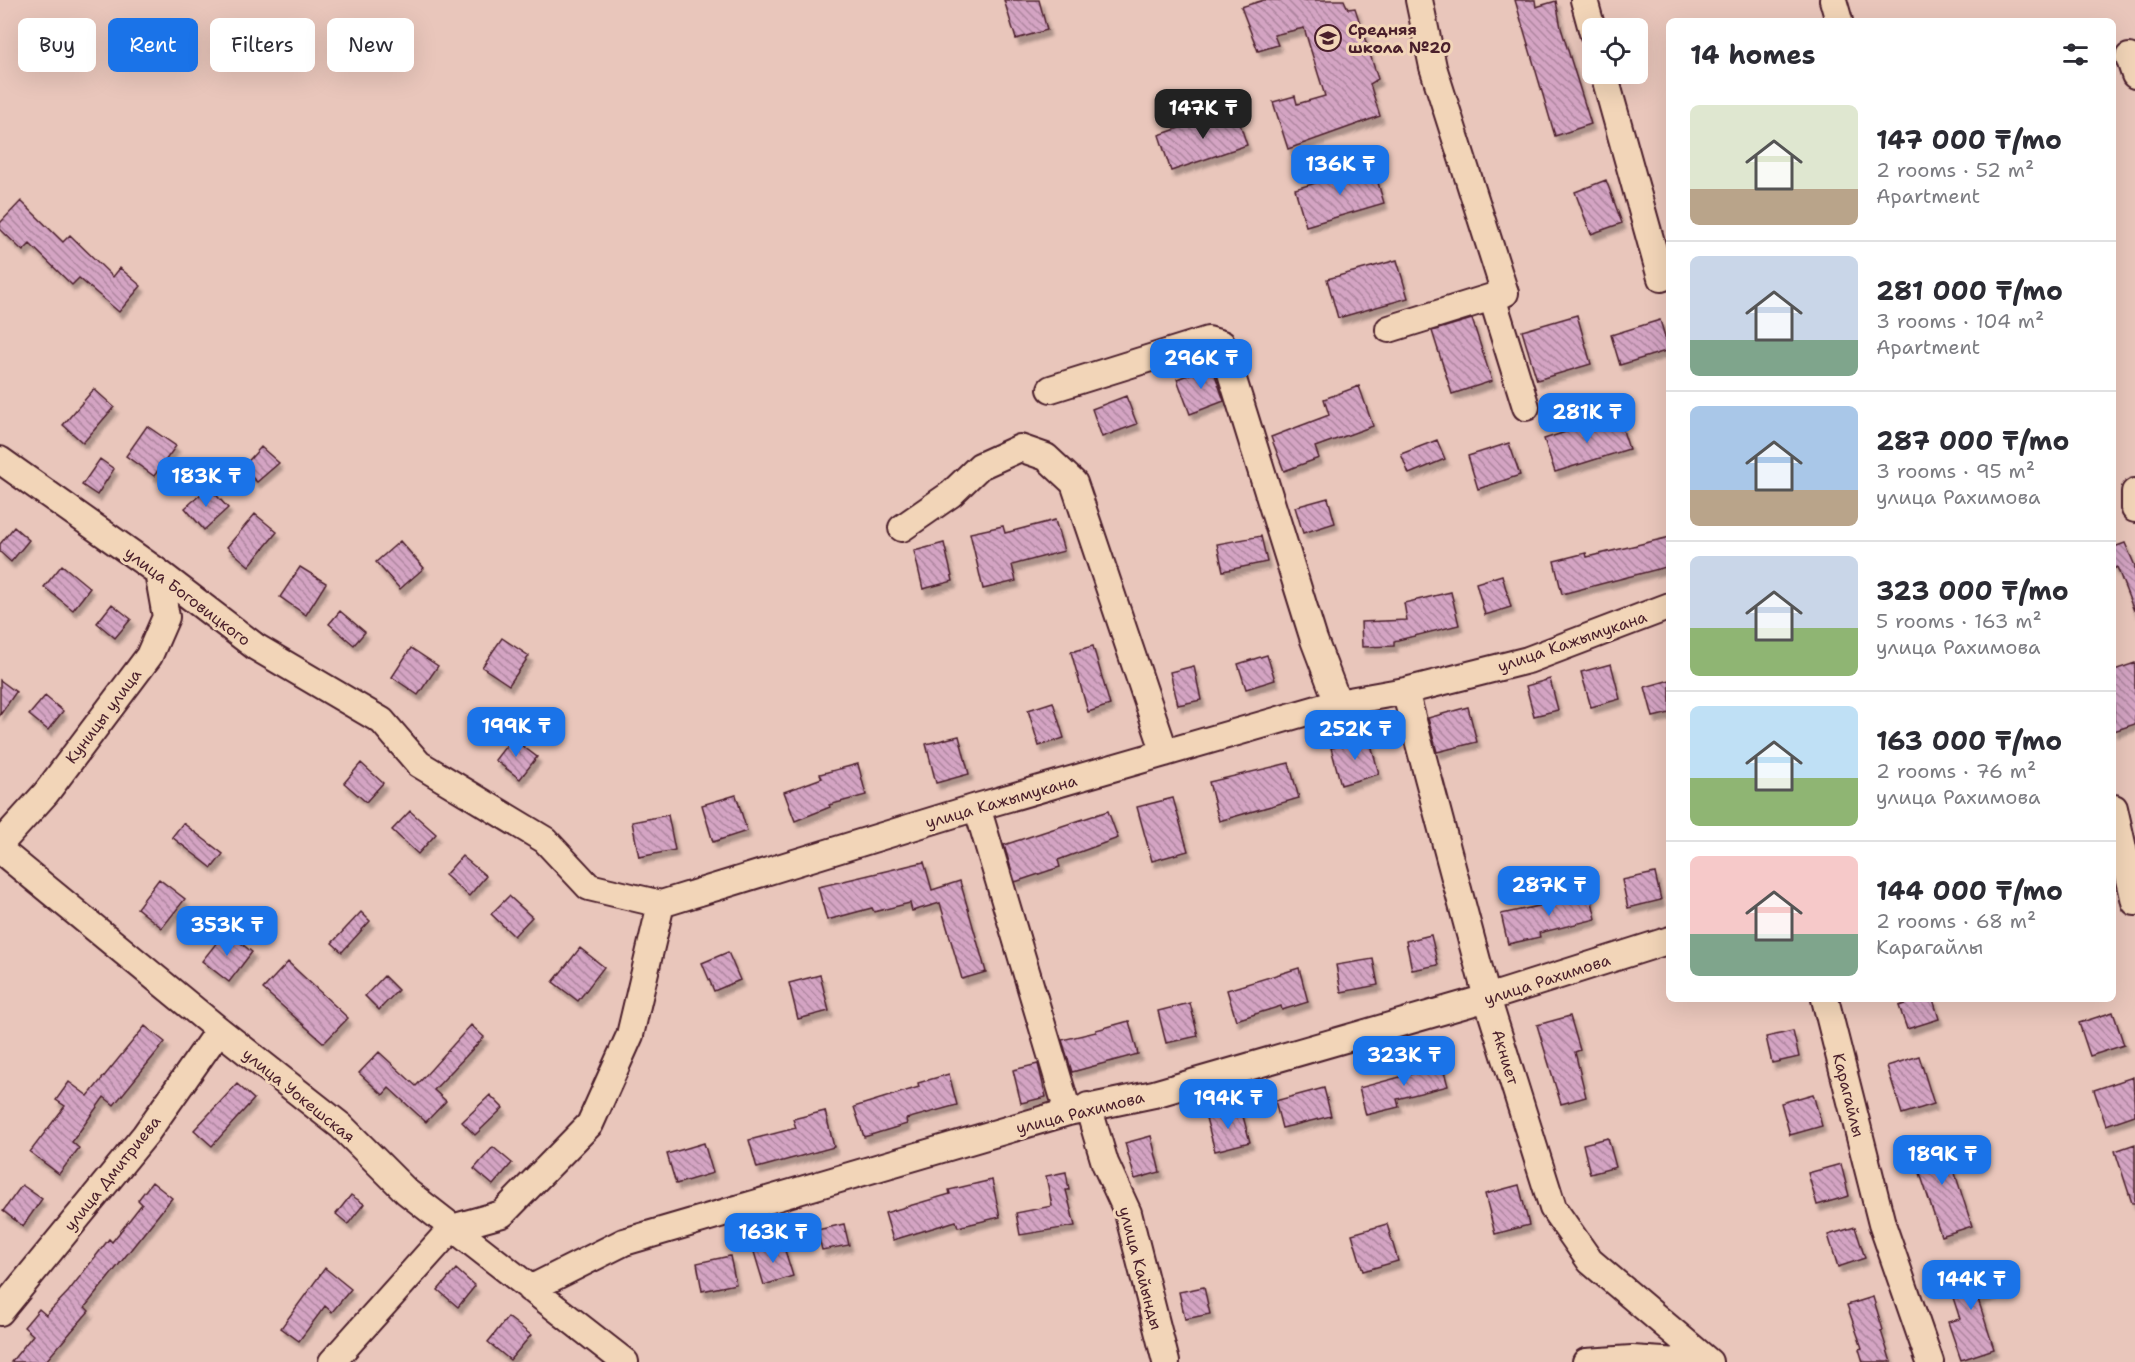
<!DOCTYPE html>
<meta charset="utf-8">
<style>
:root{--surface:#fff;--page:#f2f2f3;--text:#2b2b33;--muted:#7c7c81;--line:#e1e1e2;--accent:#1a73e8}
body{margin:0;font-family:"Shantell Sans",sans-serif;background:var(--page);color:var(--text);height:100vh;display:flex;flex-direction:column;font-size:22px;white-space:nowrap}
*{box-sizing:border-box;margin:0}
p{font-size:20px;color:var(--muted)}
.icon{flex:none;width:33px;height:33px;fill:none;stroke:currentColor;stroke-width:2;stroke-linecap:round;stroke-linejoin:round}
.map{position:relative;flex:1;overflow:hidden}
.drawer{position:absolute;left:1666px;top:18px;width:450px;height:984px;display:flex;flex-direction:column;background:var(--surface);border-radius:9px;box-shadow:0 6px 24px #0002}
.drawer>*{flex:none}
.banner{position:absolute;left:18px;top:18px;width:570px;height:54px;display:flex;gap:12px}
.controls{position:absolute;left:1582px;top:18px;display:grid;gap:12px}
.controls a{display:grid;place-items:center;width:66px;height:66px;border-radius:9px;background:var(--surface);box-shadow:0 6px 24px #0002;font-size:30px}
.price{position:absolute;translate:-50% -51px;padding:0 14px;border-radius:12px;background:var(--accent);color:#fff;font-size:20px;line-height:39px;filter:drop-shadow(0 2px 3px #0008)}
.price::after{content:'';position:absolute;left:50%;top:36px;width:18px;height:14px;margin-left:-9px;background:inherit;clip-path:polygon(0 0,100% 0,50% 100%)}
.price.selected{background:#222;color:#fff}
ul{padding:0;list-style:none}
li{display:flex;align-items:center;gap:18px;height:150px;padding:0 24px}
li+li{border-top:2px solid var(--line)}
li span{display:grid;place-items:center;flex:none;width:168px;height:120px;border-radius:9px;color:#555}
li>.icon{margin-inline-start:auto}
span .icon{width:72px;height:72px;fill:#fffc;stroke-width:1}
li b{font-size:26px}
h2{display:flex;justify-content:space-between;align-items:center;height:72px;padding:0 24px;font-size:26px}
.chip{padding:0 21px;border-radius:9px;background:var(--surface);box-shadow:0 6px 24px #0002;font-size:21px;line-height:54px}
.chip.selected{background:var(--accent);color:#fff}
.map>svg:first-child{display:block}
.building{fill:url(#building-back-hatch);stroke:#4a1f2b;stroke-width:1.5;filter:url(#shadow)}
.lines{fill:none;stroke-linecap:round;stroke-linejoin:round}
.minor-casing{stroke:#4a1f2b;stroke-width:30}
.minor{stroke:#f2d5b8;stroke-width:26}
.labels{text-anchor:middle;stroke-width:6;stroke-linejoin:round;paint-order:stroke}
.poi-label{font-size:16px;font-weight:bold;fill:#4a1f2b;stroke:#f2d5b8;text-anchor:start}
.street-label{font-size:16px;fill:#4a1f2b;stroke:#f2d5b8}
</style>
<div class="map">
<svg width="2135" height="1362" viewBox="0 0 2135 1362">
<defs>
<pattern id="building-back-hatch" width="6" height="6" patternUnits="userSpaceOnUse" patternTransform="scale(1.5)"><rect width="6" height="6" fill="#d4a4c3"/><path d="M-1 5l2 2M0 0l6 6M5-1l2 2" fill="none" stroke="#ae859f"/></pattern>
<filter id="shadow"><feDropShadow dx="3.5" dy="6" stdDeviation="1.5" flood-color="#0004"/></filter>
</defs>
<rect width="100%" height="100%" fill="#e9c6bb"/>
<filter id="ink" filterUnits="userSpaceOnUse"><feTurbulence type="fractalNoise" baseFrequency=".0167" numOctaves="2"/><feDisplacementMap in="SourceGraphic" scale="12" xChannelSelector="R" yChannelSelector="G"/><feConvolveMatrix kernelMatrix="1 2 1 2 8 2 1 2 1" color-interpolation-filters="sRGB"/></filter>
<g filter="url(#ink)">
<!-- building -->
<path class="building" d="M1004 0H1039L1047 30 1016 39Z
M1264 0H1344L1348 9 1355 8 1378 79 1370 84 1380 116 1288 149 1273 102 1295 96 1297 104 1325 96 1304 28 1274 35 1278 45 1258 51 1241 7Z
M1515 0H1535L1536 7 1556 1 1561 28 1591 124 1555 136Z
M1235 109 1247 145 1171 171 1159 135Z
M1373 166 1384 203 1306 226 1295 189Z
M1606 180 1622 223 1591 234 1575 192Z
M21 201 63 242 70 235 113 277 120 268 141 286 119 312 79 278 72 285 30 244 23 251 0 229V223Z
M1397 260 1408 298 1338 318 1327 279Z
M1577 315 1591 364 1537 380 1522 331Z
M1472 319 1492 381 1452 394 1432 331Z
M1660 320 1669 350 1620 365 1611 335Z
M1212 366 1224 401 1190 414 1177 379Z
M1359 386 1373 426 1315 447 1319 458 1284 471 1271 437 1329 415 1324 399Z
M94 389 114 407 83 443 63 425Z
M1126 396 1137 424 1102 437 1092 409Z
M1618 415 1629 449 1555 472 1544 439Z
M147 426 176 446 154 476 126 456Z
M1437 440 1445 459 1409 474 1401 454Z
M1509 443 1520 475 1478 489 1468 456Z
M261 447 279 463 257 482 242 468Z
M100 459 114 469 97 495 82 485Z
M209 487 228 508 204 530 185 508Z
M1328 498 1335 523 1303 533 1295 507Z
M255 514 277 532 249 566 227 547Z
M1055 520 1064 551 1012 565 1016 581 983 589 970 533 1003 526 1005 533Z
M14 527 29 540 11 562 0 552V544Z
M1261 536 1267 562 1223 571 1217 544Z
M1670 537V566L1562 594 1554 561 1586 553 1587 557Z
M400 541 424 568 400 589 376 562Z
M944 543 953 581 923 589 914 551Z
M2125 543 2135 566 2134 611 2117 567 2114 569V547Z
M62 565 90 588 73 610 44 587Z
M300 567 326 583 306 615 280 597Z
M1502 575 1511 607 1485 615 1476 583Z
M1451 592 1459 625 1394 641V646L1362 647 1361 622 1407 620 1404 603Z
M112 604 131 619 115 638 97 623Z
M340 611 365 632 354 645 329 624Z
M502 638 529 656 509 685 482 667Z
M1093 646 1110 705 1088 712 1071 652Z
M411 648 438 666 418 695 392 677Z
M1267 655 1275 680 1246 689 1238 664Z
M2135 663V724L2114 731V670Z
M1611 664 1620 699 1591 707 1581 672Z
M1194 666 1201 700 1178 705 1170 672Z
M1550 679 1558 710 1534 716 1526 686Z
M0 680 16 692 0 715Z
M1670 680V713L1653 717 1645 687Z
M45 696 63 711 48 730 29 715Z
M1053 702 1064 738 1039 746 1028 710Z
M1468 707 1477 742 1437 752 1428 718Z
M959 736 969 774 936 783 926 744Z
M1369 737 1379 774 1341 785 1331 748Z
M512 738 537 757 520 779 495 760Z
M361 763 383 783 366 802 344 783Z
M1289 763 1299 798 1219 821 1209 782Z
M858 764 866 795 829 805 830 807 795 821 784 792 822 778 820 774Z
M736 795 747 831 713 842 702 805Z
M1173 798 1188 851 1152 861 1137 807Z
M410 811 436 834 418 854 392 830Z
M1108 811 1118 838 1058 860 1060 867 1015 882 1004 845Z
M668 815 675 850 639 857 632 822Z
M183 823 223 854 212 868 172 837Z
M462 856 486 876 469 896 445 875Z
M924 862 932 890 960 881 986 972 962 979 940 903 912 911 910 903 874 912 872 908 827 920 818 887Z
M1655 873 1661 900 1628 908 1622 880Z
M159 879 185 899 162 928 137 908Z
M1589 888 1596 919 1539 933 1540 937 1508 944 1501 914 1557 902 1555 897Z
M509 896 532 917 514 936 491 914Z
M361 912 370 921 342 952 332 943Z
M226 931 252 952 229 982 202 961Z
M1431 935 1438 965 1412 970 1406 941Z
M580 948 604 967 578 1001 553 982Z
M728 952 740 980 714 991 702 963Z
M1373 959 1378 985 1341 992 1336 965Z
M288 962 348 1018 324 1043 263 989Z
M1299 968 1308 1002 1282 1010 1281 1006 1236 1020 1227 990Z
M820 975 829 1011 798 1019 789 983Z
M384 976 398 990 379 1010 365 996Z
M1919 999H1933L1939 1019 1907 1029 1899 1006Z
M1190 1003 1198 1036 1166 1043 1158 1011Z
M2113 1012 2124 1045 2090 1056 2079 1023Z
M1570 1016 1580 1050 1575 1052 1586 1097 1561 1104 1537 1025Z
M1129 1021 1138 1054 1072 1072 1062 1040 1096 1032V1030Z
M471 1025 484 1037 434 1090 446 1101 426 1122 389 1088 383 1095 359 1073 379 1052 416 1086Z
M145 1026 165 1042 114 1105 104 1097 72 1142 79 1148 59 1174 30 1152 65 1106 56 1100 69 1082 88 1096Z
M1793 1031 1799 1057 1772 1063 1766 1037Z
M1919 1056 1934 1104 1902 1114 1887 1066Z
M1440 1057 1448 1086 1397 1099 1399 1107 1366 1115 1359 1088 1415 1073 1413 1064Z
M1038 1064 1046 1097 1021 1103 1013 1070Z
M949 1074 957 1105 906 1119 907 1124 864 1137 854 1107 919 1087 918 1083Z
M2133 1077 2135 1115 2106 1125 2094 1090Z
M237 1084 254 1099 212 1146 194 1130Z
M1324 1088 1331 1116 1282 1128 1275 1101Z
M1813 1094 1822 1126 1790 1135 1781 1103Z
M490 1095 503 1108 475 1135 462 1122Z
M1241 1109 1250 1142 1215 1151 1206 1118Z
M825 1111 834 1147 757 1168 749 1140 796 1128 793 1119Z
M1151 1136 1160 1172 1135 1179 1125 1143Z
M1943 1136 1972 1226 1941 1236 1911 1146Z
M1608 1138 1616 1167 1590 1174 1583 1144Z
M704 1143 713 1173 676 1184 667 1154Z
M2135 1144V1203H2132L2115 1151Z
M493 1147 512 1163 493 1185 474 1169Z
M1841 1164 1849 1196 1817 1205 1808 1173Z
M1066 1172 1069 1190H1066L1075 1226 1020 1235 1016 1213 1052 1206 1046 1176Z
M992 1180 1000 1217 958 1227 956 1221 893 1240 885 1213 950 1194 949 1190Z
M152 1182 172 1198 85 1307 89 1311 45 1362H11L33 1335 24 1327 39 1309 46 1315 68 1292 109 1239 112 1242 142 1204 138 1200Z
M22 1185 42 1199 23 1226 3 1211Z
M1519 1185 1529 1225 1495 1234 1485 1194Z
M351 1195 364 1204 348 1224 336 1214Z
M844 1224 849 1245 822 1250 817 1230Z
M1387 1224 1398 1261 1363 1271 1352 1234Z
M1855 1227 1865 1258 1838 1267 1828 1235Z
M783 1244 793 1276 764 1285 754 1252Z
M730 1256 736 1284 702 1291 697 1263Z
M1985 1264 1994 1293 1978 1299 1994 1349 1961 1360 1948 1322 1960 1319 1946 1276Z
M325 1268 351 1289 332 1312 325 1306 299 1341 281 1328Z
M456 1269 475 1286 458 1307 438 1290Z
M1204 1287 1210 1314 1185 1319 1179 1292Z
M1873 1297 1883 1330 1881 1331 1891 1362H1863L1859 1349 1862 1348 1847 1305Z
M508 1317 531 1335 510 1360 488 1342Z"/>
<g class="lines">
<defs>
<path id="minor" d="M1584 0 1593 33
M1833 0 1839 21
M2129 57 2135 75
M1604 74 1661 278 1670 275
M1492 297 1526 407
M1389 329 1505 293 1433 67 1419 0
M1051 389 1208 340 1222 344 1314 640 1338 703
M0 460 158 572 256 647 382 721 419 764 545 840 589 887 661 904 977 807 1338 703 1405 691 1528 660 1670 606
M2135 492V509
M902 528 951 494 980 466 1020 448 1046 457 1074 483 1165 753
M1405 691 1487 998 1553 1208 1590 1261 1709 1362
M977 807 1068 1112
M2114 808 2135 902
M0 844 46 793 149 656 166 617 158 572
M0 850 219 1030 341 1126 407 1192 625 1362
M1825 999 1882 1224 1930 1362
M1088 1106 1105 1163 1128 1213 1166 1362
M530 1289 624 1242 1068 1112 1154 1094 1487 998 1670 940
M0 1312 145 1135 219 1030
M332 1362 452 1228 502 1214 590 1124 630 1035 661 904
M1586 1362 1632 1359 1679 1362"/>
</defs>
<!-- minor casing -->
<use href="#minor" class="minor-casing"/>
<!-- minor -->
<use href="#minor" class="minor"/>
</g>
</g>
<!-- icons -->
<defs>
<symbol id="school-ring" viewBox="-11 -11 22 22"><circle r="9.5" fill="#f2d5b8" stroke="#4a1f2b" stroke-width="1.5"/><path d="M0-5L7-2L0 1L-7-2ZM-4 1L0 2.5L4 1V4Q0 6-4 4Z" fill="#4a1f2b"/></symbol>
</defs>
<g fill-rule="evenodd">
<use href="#school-ring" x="1313" y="23" width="30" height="30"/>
</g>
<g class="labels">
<!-- poi labels -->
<g class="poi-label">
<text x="1348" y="35">Средняя<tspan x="1348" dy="18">школа №20</tspan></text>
</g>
<!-- street labels -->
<g class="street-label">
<text transform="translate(188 596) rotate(37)" y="6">улица Боговицкого</text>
<text transform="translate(1572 641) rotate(-19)" y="6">улица Кажымукана</text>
<text transform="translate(103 716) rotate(-53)" y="6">Куницы улица</text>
<text transform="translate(1001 801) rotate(-16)" y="6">улица Кажымукана</text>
<text transform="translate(1547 979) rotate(-18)" y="6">улица Рахимова</text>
<text transform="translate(1506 1057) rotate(73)" y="6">Акниет</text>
<text transform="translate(299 1095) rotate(39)" y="6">улица Уокешская</text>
<text transform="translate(1849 1095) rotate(76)" y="6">Карагайлы</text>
<text transform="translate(1080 1112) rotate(-14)" y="6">улица Рахимова</text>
<text transform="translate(112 1173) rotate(-51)" y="6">улица Дмитриева</text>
<text transform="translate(1141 1268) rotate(75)" y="6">улица Кайынды</text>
</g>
</g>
</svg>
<div class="controls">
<a><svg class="icon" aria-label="locate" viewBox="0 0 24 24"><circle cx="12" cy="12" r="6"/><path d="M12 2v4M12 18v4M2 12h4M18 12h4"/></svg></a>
</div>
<b class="price selected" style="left:1203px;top:140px">147K ₸</b>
<b class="price" style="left:1340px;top:196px">136K ₸</b>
<b class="price" style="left:1201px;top:390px">296K ₸</b>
<b class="price" style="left:1587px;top:444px">281K ₸</b>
<b class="price" style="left:206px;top:508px">183K ₸</b>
<b class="price" style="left:516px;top:758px">199K ₸</b>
<b class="price" style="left:1355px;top:761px">252K ₸</b>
<b class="price" style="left:1549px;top:917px">287K ₸</b>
<b class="price" style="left:227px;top:957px">353K ₸</b>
<b class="price" style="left:1404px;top:1087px">323K ₸</b>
<b class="price" style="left:1228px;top:1130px">194K ₸</b>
<b class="price" style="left:1942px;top:1186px">189K ₸</b>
<b class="price" style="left:773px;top:1264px">163K ₸</b>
<b class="price" style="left:1971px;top:1311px">144K ₸</b>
<div class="banner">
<a class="chip">Buy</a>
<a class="chip selected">Rent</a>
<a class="chip">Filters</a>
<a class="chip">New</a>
</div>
<section class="drawer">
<h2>14 homes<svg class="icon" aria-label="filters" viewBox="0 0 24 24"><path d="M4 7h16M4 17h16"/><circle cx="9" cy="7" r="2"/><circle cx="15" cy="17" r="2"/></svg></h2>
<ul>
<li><span style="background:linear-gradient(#dfe7d0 70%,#b9a48a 0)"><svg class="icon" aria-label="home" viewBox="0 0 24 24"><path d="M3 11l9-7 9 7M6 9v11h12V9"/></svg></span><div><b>147 000 ₸/mo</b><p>2 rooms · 52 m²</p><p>Apartment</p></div></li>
<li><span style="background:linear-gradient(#c9d6e8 70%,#7fa58c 0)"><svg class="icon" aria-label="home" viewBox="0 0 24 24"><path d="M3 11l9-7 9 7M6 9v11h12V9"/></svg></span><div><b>281 000 ₸/mo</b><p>3 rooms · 104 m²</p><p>Apartment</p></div></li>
<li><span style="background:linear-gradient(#a9c7e8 70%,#b9a48a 0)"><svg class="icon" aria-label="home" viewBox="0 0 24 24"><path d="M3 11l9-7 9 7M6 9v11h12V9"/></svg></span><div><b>287 000 ₸/mo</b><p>3 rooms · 95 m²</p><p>улица Рахимова</p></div></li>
<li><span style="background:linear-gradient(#c9d6e8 60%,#8fb573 0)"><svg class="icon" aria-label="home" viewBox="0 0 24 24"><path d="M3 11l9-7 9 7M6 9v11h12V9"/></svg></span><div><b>323 000 ₸/mo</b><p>5 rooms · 163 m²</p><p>улица Рахимова</p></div></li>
<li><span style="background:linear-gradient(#bfe0f5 60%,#8fb573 0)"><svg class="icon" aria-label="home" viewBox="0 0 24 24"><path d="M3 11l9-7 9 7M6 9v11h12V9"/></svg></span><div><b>163 000 ₸/mo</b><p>2 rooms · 76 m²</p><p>улица Рахимова</p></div></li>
<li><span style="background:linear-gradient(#f6c9c9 65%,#7fa58c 0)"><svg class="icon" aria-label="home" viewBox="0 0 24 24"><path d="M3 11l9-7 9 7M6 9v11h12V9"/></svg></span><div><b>144 000 ₸/mo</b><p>2 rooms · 68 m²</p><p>Карагайлы</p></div></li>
</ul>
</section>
</div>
